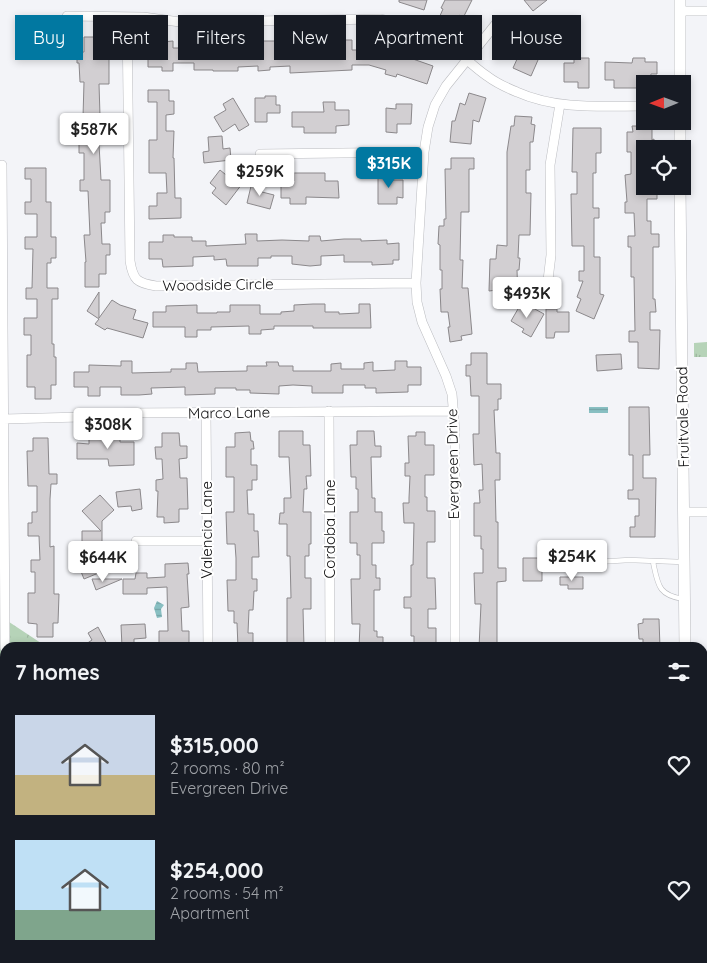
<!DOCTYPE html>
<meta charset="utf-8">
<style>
:root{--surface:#171b24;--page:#20242c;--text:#f1f3f6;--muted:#9ea1a6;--accent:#0178a1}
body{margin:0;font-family:Quicksand,sans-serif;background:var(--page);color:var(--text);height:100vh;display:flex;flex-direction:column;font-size:19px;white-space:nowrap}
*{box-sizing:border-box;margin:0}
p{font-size:16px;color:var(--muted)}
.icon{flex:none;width:28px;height:28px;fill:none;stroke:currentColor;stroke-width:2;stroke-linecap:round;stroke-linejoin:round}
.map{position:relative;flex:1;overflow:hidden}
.panel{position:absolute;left:0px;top:642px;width:708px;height:321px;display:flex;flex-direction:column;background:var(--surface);border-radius:15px 15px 0 0;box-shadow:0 2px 8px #0003}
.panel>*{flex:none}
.top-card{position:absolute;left:15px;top:15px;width:678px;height:45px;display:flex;gap:10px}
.needle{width:32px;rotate:269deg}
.controls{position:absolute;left:636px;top:75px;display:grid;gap:10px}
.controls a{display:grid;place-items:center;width:55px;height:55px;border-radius:0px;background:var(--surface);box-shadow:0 2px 8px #0003;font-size:25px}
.price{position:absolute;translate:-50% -42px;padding:0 11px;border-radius:5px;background:#fff;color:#222;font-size:16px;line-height:32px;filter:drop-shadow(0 1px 2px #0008)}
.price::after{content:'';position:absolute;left:50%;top:30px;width:15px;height:11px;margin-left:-8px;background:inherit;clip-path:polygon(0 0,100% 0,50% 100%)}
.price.active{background:var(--accent);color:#fff}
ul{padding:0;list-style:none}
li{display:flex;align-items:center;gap:15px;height:125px;padding:0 15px}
li span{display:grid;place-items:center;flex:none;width:140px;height:100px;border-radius:0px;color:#555}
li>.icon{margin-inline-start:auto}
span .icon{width:60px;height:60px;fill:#fffc;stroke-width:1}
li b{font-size:21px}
h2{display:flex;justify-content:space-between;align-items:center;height:60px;padding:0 15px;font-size:21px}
.chip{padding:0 18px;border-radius:0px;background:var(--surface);box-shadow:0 2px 8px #0003;font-size:18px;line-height:45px}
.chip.active{background:var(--accent);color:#fff}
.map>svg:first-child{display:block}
.grass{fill:url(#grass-tufts)}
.park{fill:url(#park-crowns)}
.water{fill:url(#water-rules)}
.building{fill:#d2cfd2;stroke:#8b888b}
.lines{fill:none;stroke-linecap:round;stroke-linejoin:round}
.service-casing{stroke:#bbbcc0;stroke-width:5.5}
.minor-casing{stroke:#bbbcc0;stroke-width:10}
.tertiary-casing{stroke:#bbbcc0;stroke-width:12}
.service{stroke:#fff;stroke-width:4.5}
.minor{stroke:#fff;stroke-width:9}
.tertiary{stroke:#fff;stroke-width:11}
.labels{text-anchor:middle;stroke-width:4;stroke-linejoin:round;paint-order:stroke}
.street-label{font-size:15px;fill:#101011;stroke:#fff}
</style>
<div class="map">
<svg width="707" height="963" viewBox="0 0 707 963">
<defs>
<pattern id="grass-tufts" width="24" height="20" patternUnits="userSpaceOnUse" patternTransform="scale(1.25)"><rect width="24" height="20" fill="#b6d3b8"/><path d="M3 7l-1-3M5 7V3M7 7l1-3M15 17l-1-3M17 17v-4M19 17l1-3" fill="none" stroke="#9bb49d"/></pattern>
<pattern id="park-crowns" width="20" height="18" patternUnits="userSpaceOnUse" patternTransform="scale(1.25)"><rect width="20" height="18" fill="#b6d3b8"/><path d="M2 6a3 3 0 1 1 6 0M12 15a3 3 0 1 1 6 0" fill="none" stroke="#9bb49d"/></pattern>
<pattern id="water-rules" width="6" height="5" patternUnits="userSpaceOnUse" patternTransform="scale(1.25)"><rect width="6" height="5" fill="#88bfc2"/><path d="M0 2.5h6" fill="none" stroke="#74a3a6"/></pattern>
</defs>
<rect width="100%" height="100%" fill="#f3f4f8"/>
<!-- grass -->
<path class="grass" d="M707 342V357H694V343Z"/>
<!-- park -->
<path class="park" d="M0 616 47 647 5 648V768H0Z"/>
<!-- water -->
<path class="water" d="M589 407H608V413H589Z
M157 601 164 605 161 609 162 617 157 618 154 608Z"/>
<!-- building -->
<path class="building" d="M399 0H427L424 10 399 2Z
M445 0H472L463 18 459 15 454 25 439 18 443 9 441 8Z
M524 0H547L533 11Z
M536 18 559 19 558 37H554L553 45 545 44 531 76 513 68 523 46 533 50Z
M84 37H101V51H109V84H99L100 116H109V143L99 144 101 180H110V212H105V223H101L102 244H110V255H106V274H99V287H85V262H86L84 235H90L88 191H80V180H84V153H79V134H85V117H83L84 82H80L79 63H77V52H84Z
M321 40H352V50H377L378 46 392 50 394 43 405 46 412 50 410 58 433 66 427 84 397 74 396 77 385 74 386 70 369 65H352V70L290 73V66L270 67V70L258 71V66L238 67V71H213V70H194V63H173V71H162V67H148V50H162V42L173 41V48H192V41H224V49H237V51L258 50V41H287L288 50 321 48Z
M574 58H589V88H578V82H564V63H574Z
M633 58H645V62H657V74H651L650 80H644V88H614V80H605V62L632 63Z
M148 90H169V101H174V114L166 115V131H174L173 158H174L175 198H181V218L149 219V206H157V193H167L166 173H149V140H157V102H148Z
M469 93 486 98 479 122 473 120 471 144 450 142 452 121H455L460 103 465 105Z
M265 96H276V105H280V113H267V122H255V98H265Z
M233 98 249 125 239 131 235 124 223 132 214 117 226 110 223 104Z
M323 102H335V110H349V125L336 126V133H304V127H292V112H324Z
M396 104H412L411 124H397V133L386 132V108L396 109Z
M515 116 532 117 531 124 535 125 533 142H530V170H526V193H531L530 235H519L518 258H520L519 270H517L518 299 498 300 497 290 489 291 490 259H496L497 245 507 246V152L511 126H514Z
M632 126H652V140L654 139V149H645V187H657V199H647V221H651V234H659V247H653V299H655L656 312H650V330H660L659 369 638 368V342H629V331H635L634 277H631V247H628V236H635L634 213H625V202H627L625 175 631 174V152H627V132H633Z
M573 128H601V153H596V173H593V208H599V218H594V257H600V294L604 295 594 319 576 311 581 299 577 297 583 281H579V271H584V246H572L571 194H577V172H572Z
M222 136 223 149 230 148 231 160 204 163 203 152 209 151 208 137Z
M451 158H474V169H469V212H461L460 260H463L462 288H468L472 334 461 336 462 340 450 342 448 327H450L448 312H441L440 289H442V270H440V245L438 244 439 226H444V219H446L445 169H451Z
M25 168H46V202H51V237H56V258H51V263H47V288H58V299H52V344H54V357H56V385H51V399H35V387H27V355H31V335H24V318H37V299H26V288H32L33 249H25V237H37V214H25V202H31V179H25Z
M220 170 231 179 236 173 245 180 226 205 212 193 216 188 210 183Z
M378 172H390V180H403V198L397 197V204H378Z
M294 173H325V181H338L339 198 306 197V204H290V198H281V181H294Z
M252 182 263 185 262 192 274 195 270 209 247 203Z
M245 234H257V241L282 240 309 241V236H320L321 241 344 239H361V241L387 240V244L399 243V260H393V264L372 265V262H344V255L321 256V265L310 266 292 264V256H271V258H258V266H227L226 259 214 260V256L193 257V266L163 267 162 259H149V242H163V235H174V237H192V241H206V246L246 244Z
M99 292V318L112 300 120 305 136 310 133 319 148 323 143 338 107 328 105 330 95 324 99 319 87 311Z
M522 302 544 314 531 337 522 332 524 329 511 321Z
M313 304H325V312H339V314L359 313V304H370L371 328H313V326H274V329L261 330V334H249V326L211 327V330H197V337H185V327H153V312H166V306L197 305V313H217V312H230V305H260V314H281V312L294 311V305Z
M546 309H557V312H569V332H555L554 338H546Z
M471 353H487V384H501V399H498V410H494L496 453H500V480H495L496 522H498V568H506V581L497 582V648H479L481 604H475L474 573H483V549H481V536H474V503H480L479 490H483L482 464 474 465 473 434H479V396H471L470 376H466V365H471Z
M621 354 622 369 597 371 596 355Z
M121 361H132V373L171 372V369H186V363H197L198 372 247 371V366H267L266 362H278L279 366H293V371H331V364L341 363V369H364V363L373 362V371L395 370V361H407V367H421V385H408V392L376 393V388H365V385H343V393H312V386L293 385 279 386V394L250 393V390H236V388H215V394L185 395V387L151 388 152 394 139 395H121V387H100V396H88V387H74V372H89V365L121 366Z
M629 407H649L650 455H643V478H656L655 537H630V527H635V516H639V499H628V490H633V455H629Z
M279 431H303V445H310L311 476H306L307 489H304L303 512H311V544H309V556H305V578H311V609H303L304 648H287V598H291L290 556H287V524H279L280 513H284V498H291L289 457H279Z
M357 431H374L375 446H381V457H371L372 498H375V512H382V531H384V543H372V565H376V578H380V590H374V631H377V637H383V648H359L360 624H352L351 579H360V555H357V543H350V512H358V489H356V477H351L350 445H357Z
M250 432 251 441H253L254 449H251V465H257V480H252V490H247L248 514H254V531H258L259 557H252V579H257V591H254L253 610H249L248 633H253V648H238L237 623H234V611H228L227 580H236V558L235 544H227L226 512H234V477H226V447H235V433Z
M416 432H425V445H434V475H425V497H427V511H435V542H427V578H435L436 609H428V628H436V648H414V636H411V608H404V597H411V565H413L414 523H404L403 503H409V498L410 476H405V463H409L408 436H416Z
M162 433H179L180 446H187V458L179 459 180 478H187L188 509H179V522L164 523V517H157L158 491H156V480L163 479 162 459H156L155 447H162Z
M120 434V442H134V465L109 466 108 459H77V443L89 444V437H108V435Z
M33 438H48L49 474H57V484H51L50 499V547L54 546V594H59L58 623H53V637H37V624L28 623V593H35V572H31V560H40L39 536H28V523H32V512H37V486H28L27 451H33Z
M140 489 142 509 132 511 131 506 118 507 116 492Z
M100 495 114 510 102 521V555H82V531H101L82 511Z
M109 557 113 567 84 579 80 569Z
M523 558H542V581H523Z
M188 563 189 574H187L189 607 181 608 182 631H189V643H179V648L159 646V631H168L167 587 147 588V594H123V579H135L136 573H147V578L165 577V564Z
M560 577H583V589H568V585H560Z
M92 579H122L96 590Z
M643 619H659L660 648H643V639H639L638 624 643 623Z
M145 624 146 638 134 639V646L122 647 121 625Z
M98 627 109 648H80L92 640 88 633Z"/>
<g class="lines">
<defs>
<path id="service" d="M653 562C658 585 658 595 683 599
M564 564 629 560 683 562"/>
<path id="minor" d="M680 11H707
M67 16 143 17 180 22 380 19C403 23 425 30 445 42 460 52 472 66 487 76 495 82 507 88 517 92 557 110 602 106 645 106
M127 17 130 261C133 280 137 283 156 286L416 283
M260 154 424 152
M2 165 5 648
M548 280 551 255 550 165 560 104
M329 411 330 648
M206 413 208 648
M4 419 81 417 119 413 453 411
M684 512H707
M136 541H207
M455 648V432L452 394 446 376 422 322 417 302 416 283 424 152 428 127 435 105 446 86 499 20
M7 959 8 963
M309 959V963"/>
<path id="tertiary" d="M680 84V0
M680 121V149
M680 186 685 648
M702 774H707
M0 780H5
M687 959V963"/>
</defs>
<!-- service casing -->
<use href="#service" class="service-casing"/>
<!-- minor casing -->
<use href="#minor" class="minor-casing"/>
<!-- tertiary casing -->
<use href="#tertiary" class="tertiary-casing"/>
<!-- service -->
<use href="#service" class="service"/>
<!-- minor -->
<use href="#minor" class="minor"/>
<!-- tertiary -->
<use href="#tertiary" class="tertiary"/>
</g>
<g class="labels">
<!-- street labels -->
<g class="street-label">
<text transform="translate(218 285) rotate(-1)" y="5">Woodside Circle</text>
<text transform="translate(229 413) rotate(-1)" y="5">Marco Lane</text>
<text transform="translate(683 417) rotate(-91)" y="5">Fruitvale Road</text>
<text transform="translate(453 464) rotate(-91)" y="5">Evergreen Drive</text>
<text transform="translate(330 529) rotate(-90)" y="5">Cordoba Lane</text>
<text transform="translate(207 530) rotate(-90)" y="5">Valencia Lane</text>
</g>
</g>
</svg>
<div class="controls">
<a><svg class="needle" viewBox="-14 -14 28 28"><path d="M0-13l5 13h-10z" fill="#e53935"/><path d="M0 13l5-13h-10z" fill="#9ea1a6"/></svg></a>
<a><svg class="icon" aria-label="locate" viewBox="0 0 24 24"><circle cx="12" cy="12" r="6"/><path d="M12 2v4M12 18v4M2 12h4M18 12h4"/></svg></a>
</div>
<b class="price" style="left:94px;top:155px">$587K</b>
<b class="price active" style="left:389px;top:189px">$315K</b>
<b class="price" style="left:260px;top:197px">$259K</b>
<b class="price" style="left:527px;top:319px">$493K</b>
<b class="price" style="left:108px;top:450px">$308K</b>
<b class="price" style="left:572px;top:582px">$254K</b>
<b class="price" style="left:103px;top:583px">$644K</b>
<div class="top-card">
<a class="chip active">Buy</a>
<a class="chip">Rent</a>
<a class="chip">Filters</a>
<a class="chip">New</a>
<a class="chip">Apartment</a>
<a class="chip">House</a>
</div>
<section class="panel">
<h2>7 homes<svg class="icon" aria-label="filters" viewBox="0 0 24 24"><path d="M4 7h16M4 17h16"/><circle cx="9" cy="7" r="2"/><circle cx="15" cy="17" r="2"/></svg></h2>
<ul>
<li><span style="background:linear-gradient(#c9d6e8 60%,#c2b280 0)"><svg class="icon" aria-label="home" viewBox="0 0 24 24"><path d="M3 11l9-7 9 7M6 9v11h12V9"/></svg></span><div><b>$315,000</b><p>2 rooms · 80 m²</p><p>Evergreen Drive</p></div><svg class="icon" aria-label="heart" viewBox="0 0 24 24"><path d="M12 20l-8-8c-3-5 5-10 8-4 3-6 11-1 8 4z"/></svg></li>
<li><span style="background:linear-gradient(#bfe0f5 70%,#7fa58c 0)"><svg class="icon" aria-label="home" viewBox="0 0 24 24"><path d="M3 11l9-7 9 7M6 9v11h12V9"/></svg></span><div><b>$254,000</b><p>2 rooms · 54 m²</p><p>Apartment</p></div><svg class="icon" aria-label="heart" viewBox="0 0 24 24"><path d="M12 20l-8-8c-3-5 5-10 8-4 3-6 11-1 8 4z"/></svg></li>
</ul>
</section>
</div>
